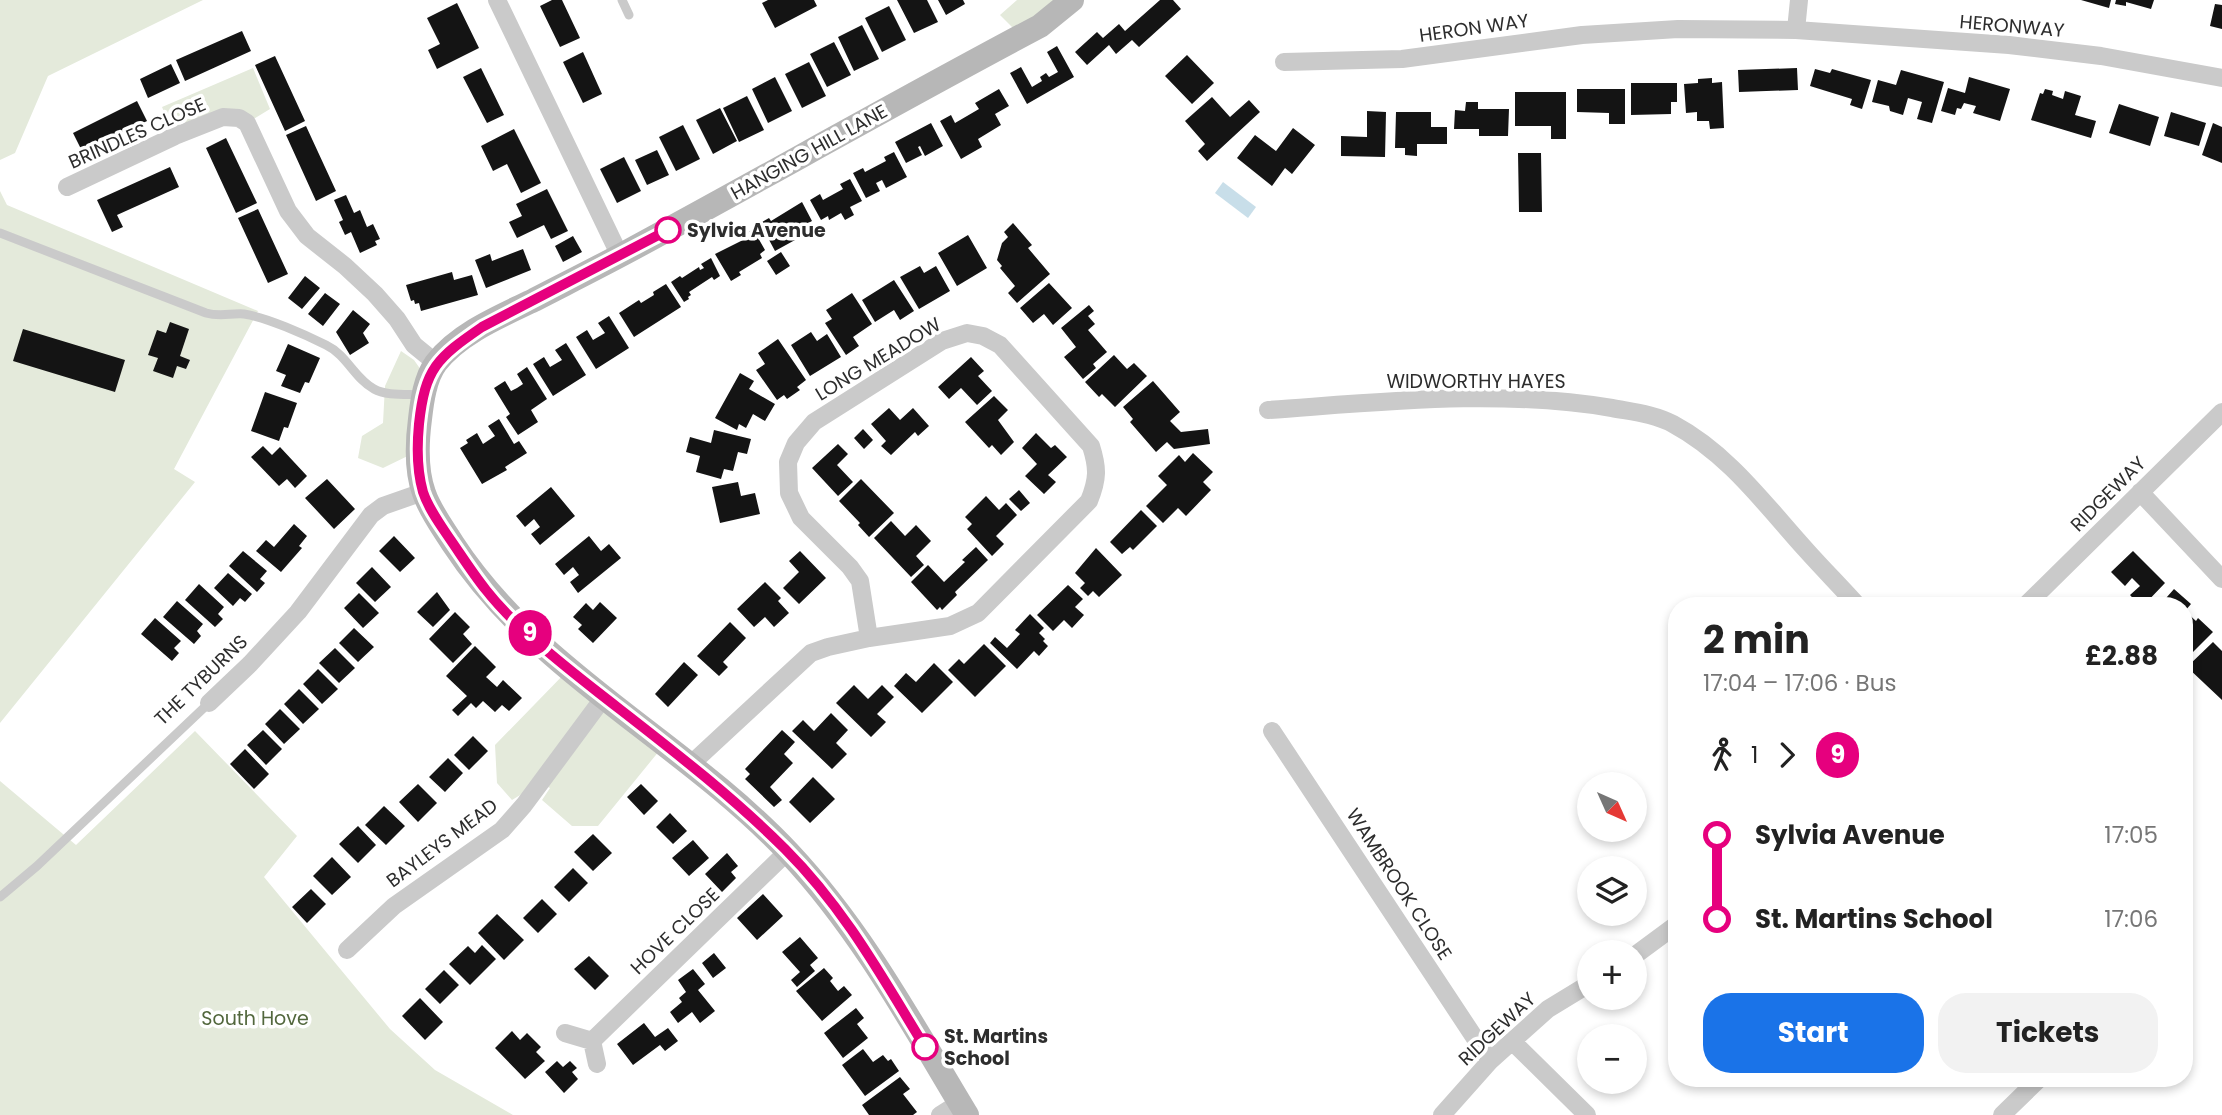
<!DOCTYPE html>
<meta charset="utf-8">
<style>
body{margin:0;font-family:Poppins,sans-serif;background:#f2f2f2;color:#222;height:100vh;display:flex;flex-direction:column;font-size:26px;white-space:nowrap}
*{box-sizing:border-box;margin:0}
p{font-size:23px;color:#767676}
.icon{flex:none;width:38px;height:38px;fill:none;stroke:currentColor;stroke-width:2;stroke-linecap:round;stroke-linejoin:round}
.map{position:relative;flex:1;overflow:hidden}
.details{position:absolute;left:1668px;top:597px;width:525px;height:490px;display:flex;flex-direction:column;background:#fff;border-radius:28px;box-shadow:0 4px 10px #0003}
.details>*{flex:none}
.badge{padding:0 14px;border-radius:23px;font-size:24px;line-height:46px}
.needle{width:46px;rotate:135deg}
.controls{position:absolute;left:1577px;top:772px;display:grid;gap:14px}
.controls a{display:grid;place-items:center;width:70px;height:70px;border-radius:50%;background:#fff;box-shadow:0 4px 10px #0003;font-size:35px}
.map>.badge{position:absolute;translate:-50% -50%;box-shadow:0 0 0 4px #fff}
.legs{display:flex;align-items:center;gap:10px;height:77px;padding:0 35px;font-size:23px}
.legs p{margin-inline-start:auto}
.overview{display:flex;align-items:center;justify-content:space-between;height:119px;padding:0 35px}
h1{font-size:38px;font-weight:700;line-height:52px}
.cta{display:flex;gap:14px;margin-top:auto;padding:14px 35px}
.cta a{flex:1;height:80px;border-radius:28px;background:#1a73e8;color:#fff;font-size:28px;font-weight:700;line-height:80px;text-align:center}
.cta a+a{background:#f2f2f2;color:#222}
ul{padding:0 35px;list-style:none}
li{display:flex;align-items:center;gap:24px;height:84px;font-size:26px}
li i{display:grid;place-items:center;width:10px;height:100%;margin:0 9px;background:currentColor}
li i::after{content:'';width:18px;height:18px;margin:-9px;border:5px solid;border-radius:50%;background:#fff}
li p{margin-inline-start:auto}
li:first-child i{background:linear-gradient(#0000 50%,currentColor 0)}
li:last-child i{background:linear-gradient(currentColor 50%,#0000 0)}
.map>svg:first-child{display:block}
</style>
<div class="map">
<svg width="2222" height="1115" viewBox="0 0 2222 1115">
<rect width="100%" height="100%" fill="#fff"/>
<path fill="#e4eadb" d="M0 0H203L48 76 15 153 0 160Z
M1017 0H1072L1021 36 1000 15Z
M253 68 270 109 247 123 239 118 175 136 162 107Z
M0 191 7 205 258 311 174 469 195 482 0 723Z
M401 351 414 360 428 380 418 451 383 468 358 458 362 436 383 423 385 386Z
M569 669 664 745 598 826H572L542 800 550 788 540 783 512 800 497 783 495 745Z
M195 731 297 836 264 877 390 1029 435 1070 513 1115H0V781L76 845Z"/>
<path fill="#c8dee9" d="M1223 182 1256 207 1248 218 1215 193Z"/>
<path fill="#141414" d="M552 0H562L580 38 560 47 540 6Z
M768 0H814L817 6 775 28 762 3Z
M897 0H927L938 22 914 33Z
M938 0H963L965 4 946 15Z
M1160 0H1173L1181 9 1139 47 1132 40 1116 54 1109 45 1087 65 1075 52 1097 32 1103 38 1119 24 1125 31Z
M2081 0H2111L2109 8Z
M2116 0H2154L2151 9 2126 2V6L2115 4Z
M457 3 479 48 437 69 428 50 440 44 427 18Z
M2215 4 2222 5V29L2210 26Z
M889 6 906 40 882 52 865 18Z
M862 25 879 59 854 71 838 37Z
M242 31 251 51 185 81 176 60Z
M834 42 851 75 827 87 810 54Z
M1057 46 1074 77 1027 104 1010 73 1021 67 1032 87 1042 81 1040 77 1046 73 1049 77 1058 72 1047 52Z
M583 52 602 94 583 103 563 62Z
M1187 55 1214 83 1192 104 1165 76Z
M275 56 305 121 285 131 255 65Z
M809 62 826 96 802 108 785 74Z
M171 64 180 83 148 98 140 79Z
M481 68 504 115 487 123 463 77Z
M1797 68 1798 90 1739 92 1738 70Z
M1815 69 1830 73 1832 69 1871 80 1862 109 1850 105 1852 99 1810 86Z
M1901 70 1944 82 1932 123 1917 119 1922 102 1908 98 1903 115 1890 111 1889 106 1872 102 1878 80 1896 85Z
M775 77 792 111 768 123 752 89Z
M1969 77 2010 89 2000 121 1973 113 1976 106 1964 103 1961 109 1957 108 1955 115 1941 111 1948 88 1965 93Z
M1712 78V83L1722 82 1724 128 1710 129 1709 121H1697V112L1686 113 1684 84 1698 83V79Z
M1631 83H1677V102H1671V114L1631 115Z
M999 89 1009 106 995 114 1001 125 978 139 982 147 961 159 940 121 951 115 955 123 979 109 975 103Z
M1577 89H1625V124H1609V113L1577 112Z
M2045 89 2053 91 2052 95 2063 99 2065 91 2081 96 2075 115 2096 121 2091 138 2031 120 2040 93 2043 94Z
M1515 92H1566V139H1551V126H1515Z
M747 96 764 130 739 142 723 108Z
M1212 97 1230 117 1249 100 1260 112 1207 161 1198 151 1205 144 1185 121Z
M137 101 147 121 83 153 73 133Z
M1466 102H1478V109H1509L1508 136H1479V129H1454L1455 110 1465 111Z
M2119 104 2159 117 2150 146 2109 133Z
M720 108 737 141 713 154 696 120Z
M1367 111 1386 112 1385 157 1341 156V136L1367 137Z
M1396 112H1431V127H1447V144H1417V156L1405 155V148H1395Z
M2171 112 2206 123 2199 146 2164 136Z
M931 123 943 146 925 156 920 146 918 147 922 155 906 163 895 142Z
M2213 123 2222 127V163L2202 155Z
M683 125 700 159 676 171 659 137Z
M306 126 336 191 316 201 286 135Z
M1293 128 1315 145 1292 174 1285 168 1272 186 1237 158 1255 135 1276 151Z
M514 129 541 183 521 193 507 164 493 171 481 146Z
M226 138 257 203 236 213 206 148Z
M657 150 669 175 647 185 635 160Z
M894 152 907 177 886 188 882 180 876 183 880 191 866 198 853 173 863 168 865 172 886 161 884 157Z
M1518 153H1541L1542 212H1519Z
M624 157 641 191 617 203 600 169Z
M170 167 179 187 117 215 123 227 112 232 97 200Z
M850 179 862 201 850 207 854 215 845 220 841 213 829 220 828 216 821 220 810 200 820 194 823 200 843 189 840 184Z
M547 189 568 231 551 239 544 225 517 238 509 222 522 216 516 204Z
M346 195 354 213 360 210 367 227 373 224 380 239 375 241 377 245 360 253 351 232 345 235 339 222 343 220 334 200Z
M802 202 812 221 803 226 805 228 792 235 795 240 775 251 760 223 769 218 771 221Z
M258 209 288 274 268 283 238 218Z
M1013 223 1032 245 1028 248 1050 274 1017 303 1008 293 1015 286 1000 268 1002 266 997 260 1002 243 1008 237 1004 232Z
M753 229 765 250 760 254 762 258 739 272 741 275 731 281 715 254 747 238 745 234Z
M968 235 987 268 957 286 938 253Z
M573 236 582 252 563 262 555 246Z
M523 249 531 270 486 288 475 260 490 254 492 261Z
M781 252 790 266 776 275 767 261Z
M711 258 720 276 714 280 712 277 689 292 691 295 688 297 689 299 684 302 671 282 680 276 682 278 699 267 700 270 704 268 701 264Z
M920 266 924 273 936 266 950 291 919 309 900 277Z
M452 272 454 280 472 275 478 295 421 311 419 303 415 304 414 300 411 301 406 285Z
M305 276 320 288 302 309 288 298Z
M894 280 914 311 900 320 894 310 875 322 862 300Z
M1049 283 1072 308 1053 325 1044 314 1033 323 1020 308Z
M666 284 681 307 634 337 619 313 639 300 641 303 654 295 653 292Z
M325 293 340 304 323 326 308 314Z
M852 293 872 324 853 337 859 346 846 355 825 323 832 319 826 310Z
M1089 305 1094 311 1088 316 1095 324 1088 330 1107 352 1093 364 1096 368 1083 379 1064 357 1076 347 1061 328Z
M353 310 370 324 363 333 369 343 350 355 336 332Z
M609 316 629 348 596 369 576 337 587 330 593 340 605 333 598 323Z
M170 322 189 329 180 356 190 360 186 369 177 366 173 378 153 371 158 358 148 355 157 330 166 333Z
M23 329 125 360 115 392 13 361Z
M811 332 817 341 827 334 841 357 810 376 791 345Z
M778 339 806 380 797 387 800 390 787 399 784 395 777 400 756 370 765 364 758 353Z
M566 343 586 375 553 396 533 364 544 357 550 367 562 360 555 350Z
M288 344 320 358 309 383 305 382 300 393 281 386 286 375 276 371Z
M1114 355 1127 369 1134 363 1147 376 1115 407 1102 394 1099 397 1085 382Z
M971 357 984 371 978 376 992 391 977 405 961 388 949 399 938 387Z
M527 367 547 399 531 410 538 422 518 435 506 417 510 414 494 388 505 381 511 391 517 388 523 384 517 374Z
M740 373 754 381 749 389 775 404 765 421 753 414 746 428 739 424 737 430 715 418Z
M1153 381 1180 412 1170 421 1181 432 1208 429 1210 444 1174 449 1167 442 1156 452 1130 422 1133 419 1123 407Z
M265 392 297 403 288 428 284 427 279 441 251 431Z
M994 396 1008 410 998 420 1014 442 1001 455 992 445 989 448 965 422Z
M889 408 900 420 913 408 929 426 918 436 915 432 891 455 881 446 886 441 871 424Z
M499 419 514 444 519 441 527 453 505 467 507 470 482 484 460 448 468 443 466 440 477 433 483 444 495 436 488 426Z
M863 429 873 440 864 449 854 438Z
M714 430 751 439 747 454 738 452 733 471 724 469 721 479 696 472 700 456 686 452 690 437 711 443Z
M1036 433 1051 448 1055 445 1067 457 1048 475 1056 482 1044 494 1025 476 1037 464 1022 448Z
M838 444 848 454 837 465 853 482 838 496 812 468Z
M263 446 272 455 280 447 307 476 295 488 287 479 279 486 251 457Z
M1193 453 1213 472 1203 482 1211 490 1186 516 1178 508 1163 523 1146 506 1167 485 1158 476 1179 455 1185 462Z
M327 479 355 509 334 529 305 498Z
M861 479 894 513 869 537 858 525 860 523 839 501Z
M738 482 741 496 755 493 760 514 720 523 712 487Z
M551 487 575 516 540 545 531 534 540 527 534 519 525 527 516 516Z
M1019 490 1030 503 1021 511 1009 499Z
M986 496 999 510 1006 503 1017 515 996 536 1004 544 992 556 967 529 972 524 965 517Z
M1141 510 1157 526 1133 550 1130 547 1122 554 1110 542Z
M891 521 905 536 916 525 931 541 916 556 924 565 911 577 874 538Z
M294 524 307 536 299 546 302 548 281 572 256 551 266 540 274 547Z
M394 536 415 558 400 572 379 551Z
M589 536 601 551 609 544 621 558 578 593 570 582 579 575 573 567 564 575 555 564Z
M976 547 988 560 955 592 957 595 942 610 940 607 937 610 911 582 928 565 944 582 965 562 962 560Z
M1096 548 1122 575 1099 597 1093 591 1088 596 1080 588 1085 583 1075 573Z
M243 551 267 571 260 579 265 583 257 592 229 566Z
M800 551 826 578 799 604 783 588 799 572 789 561Z
M2133 551 2165 583 2143 606H2140L2130 595 2140 586 2132 578 2125 586 2111 572Z
M372 567 391 587 375 602 356 583Z
M228 573 252 594 245 602 240 598 233 606 214 588Z
M765 582 781 598 778 601 789 613 774 627 765 617 754 627 737 609Z
M199 584 224 607 218 614 223 619 215 627 185 600Z
M1068 585 1083 599 1075 607 1084 615 1072 628 1064 620 1053 631 1037 615Z
M2174 589 2191 604 2185 611 2196 621 2198 618 2213 632 2184 661V606H2159Z
M437 592 450 610 433 627 417 612Z
M359 593 379 613 363 628 344 608Z
M177 601 203 624 197 631 201 636 194 644 163 617Z
M600 602 617 618 593 643 578 629 582 625 573 617 586 603 593 610Z
M455 612 470 627 463 634 472 644 453 663 429 639Z
M1030 614 1044 628 1039 633 1045 639 1043 641 1048 646 1039 656 1034 651 1017 669 990 643 995 637 1007 648 1020 634 1015 630Z
M155 618 181 641 174 648 179 653 172 661 141 634Z
M730 622 746 638 723 662 728 667 719 676 697 656Z
M354 628 374 647 358 662 339 643Z
M2213 642 2222 651V700L2187 667Z
M984 644 1006 666 975 697 948 670 959 659 964 664Z
M475 646 496 667 486 677 497 687 503 680 522 698 509 711 502 705 495 712 483 701 476 708 471 703 458 716 452 710 467 696 446 676Z
M335 648 355 668 339 683 319 663Z
M684 662 698 675 668 707 655 694Z
M934 663 953 682 922 713 894 686 906 673 916 682Z
M318 669 338 689 322 704 303 684Z
M854 685 868 699 882 685 894 697 877 714 886 722 871 737 836 703Z
M299 689 319 709 303 724 284 704Z
M280 709 300 729 284 744 265 724Z
M831 713 848 730 836 743 847 754 832 769 792 731 803 720 814 731Z
M263 730 282 749 266 765 247 745Z
M782 730 795 742 784 754 793 763 770 787 782 800 774 807 745 779 750 774 745 769Z
M473 736 488 751 469 770 454 755Z
M245 749 269 774 254 789 230 764Z
M448 758 463 773 445 792 429 777Z
M813 777 835 799 810 823 789 802Z
M418 784 437 803 418 822 399 802Z
M641 784 658 801 644 815 627 797Z
M384 806 405 826 386 845 365 825Z
M670 813 687 831 673 844 656 827Z
M358 826 376 845 358 863 339 844Z
M593 834 612 853 593 871 574 852Z
M693 840 709 858 689 876 672 858Z
M727 853 738 866 731 872 736 878 722 892 705 874Z
M332 857 351 877 332 895 313 876Z
M573 868 588 883 569 902 554 887Z
M311 889 326 904 307 923 292 907Z
M763 894 783 916 757 940 737 918Z
M542 899 557 914 538 933 523 918Z
M497 914 524 940 504 960 478 933Z
M800 937 818 958 810 965 815 971 797 987 791 980 800 972 782 952Z
M482 945 496 959 470 985 449 964 468 946 475 953Z
M714 953 726 968 713 978 702 963Z
M589 956 609 976 595 990 574 969Z
M824 968 833 978 830 981 838 991 844 986 852 995 822 1021 796 991Z
M693 969 705 984 698 990 715 1011 700 1023 692 1012 678 1023 670 1012 682 1002 679 998 686 992 678 980Z
M444 970 459 985 440 1004 425 989Z
M420 998 443 1022 425 1040 402 1016Z
M856 1008 864 1018 857 1024 868 1038 843 1058 824 1033Z
M644 1023 655 1037 668 1028 678 1041 665 1051 660 1045 633 1065 617 1044Z
M512 1031 520 1040 527 1033 541 1047 536 1052 545 1061 525 1079 495 1048Z
M863 1049 873 1062 883 1055 888 1061 891 1059 899 1071 865 1096 842 1065Z
M557 1061 563 1067 570 1061 577 1068 572 1072 578 1079 564 1093 545 1072Z
M900 1077 910 1089 903 1094 917 1112 913 1115H869L862 1105Z"/>
<g fill="none" stroke-linecap="round" stroke-linejoin="round">
<path stroke="#cacaca" stroke-width="9" d="M622 0 629 15
M0 233 206 313C220 317 231 313 244 314 266 317 306 335 326 345 347 355 354 378 374 389 386 396 408 394 422 395
M0 897 37 866 209 703"/>
<path stroke="#cacaca" stroke-width="18" d="M497 0 620 256
M1796 30 1799 0
M1284 62 1402 59 1582 35 1678 29 1796 30 2009 45 2101 56 2222 78
M67 187 175 136 223 117 239 118 247 123 288 211 307 236 345 266 375 294 397 319 414 345 436 363
M1268 410C1382 402 1499 389 1612 408 1633 412 1654 414 1673 424 1729 454 1766 506 1807 551 1824 570 1841 587 1858 606
M2140 492 2222 579
M2025 606 2222 412
M209 703 250 664 298 612 371 515 383 506 423 492
M1272 731 1490 1061
M690 765 811 653 828 647 869 638 950 626 978 613 1089 501C1098 479 1098 468 1091 446L1000 345 983 336 967 333 942 341 814 422 796 443 788 462 789 493 801 518 850 567 860 581 869 638
M347 950 394 906 502 830 524 805 604 697
M1634 956 1676 925
M565 1033 592 1041 788 851
M592 1041 597 1064
M1512 1041 1587 1115
M940 1115 959 1103
M1442 1115 1490 1061 1548 1009 1589 984
M2002 1115 2040 1078"/>
<path stroke="#b7b7b7" stroke-width="24" d="M967 1115C912 1024 862 931 789 853 685 742 538 674 453 544 443 528 430 511 424 493 416 471 417 442 420 419 422 401 425 378 436 363 459 333 501 316 534 300 563 285 593 270 623 254 762 179 900 100 1040 26L1072 0"/>
</g>
<g fill="none" stroke-linecap="round" stroke-linejoin="round">
<defs>
<path id="line-1" d="M668 230 482 327C437 358 425 368 419 424 417 445 417 471 423 492 429 510 442 527 452 542 463 558 474 575 486 590 515 627 562 664 599 693 663 743 728 792 785 849 845 909 882 977 925 1047"/>
</defs>
<use href="#line-1" stroke="#fff" stroke-width="16"/>
<use href="#line-1" stroke="#e6007e" stroke-width="10"/>
</g>
<g fill="#fff" stroke="#e6007e" stroke-width="3.5">
<circle cx="668" cy="230" r="12"/>
<circle cx="925" cy="1047" r="12"/>
</g>
<g text-anchor="middle" dominant-baseline="central" stroke-width="7" stroke-linejoin="round" paint-order="stroke">
<g font-size="19" fill="#2d2d2d" stroke="#fff">
<text transform="translate(2012 26) rotate(5)">HERONWAY</text>
<text transform="translate(1474 28) rotate(-8)">HERON WAY</text>
<text transform="translate(137 133) rotate(-24)">BRINDLES CLOSE</text>
<text transform="translate(809 152) rotate(-29)">HANGING HILL LANE</text>
<text transform="translate(878 359) rotate(-31)">LONG MEADOW</text>
<text x="1476" y="381">WIDWORTHY HAYES</text>
<text transform="translate(2108 494) rotate(-45)">RIDGEWAY</text>
<text transform="translate(201 680) rotate(-44)">THE TYBURNS</text>
<text transform="translate(442 843) rotate(-37)">BAYLEYS MEAD</text>
<text transform="translate(1399 884) rotate(57)">WAMBROOK CLOSE</text>
<text transform="translate(675 931) rotate(-44)">HOVE CLOSE</text>
<text transform="translate(1497 1029) rotate(-43)">RIDGEWAY</text>
</g>
<g font-size="19" font-weight="bold" fill="#2d2d2d" stroke="#fff" text-anchor="start">
<text x="687" y="230">Sylvia Avenue</text>
<text x="944" y="1036">St. Martins<tspan x="944" dy="22">School</tspan></text>
</g>
<g font-size="19" fill="#52673d" stroke="#fff">
<text x="255" y="1018">South Hove</text>
</g>
</g>
</svg>
<div class="controls">
<a><svg class="needle" viewBox="-14 -14 28 28"><path d="M0-13l5 13h-10z" fill="#e53935"/><path d="M0 13l5-13h-10z" fill="#767676"/></svg></a>
<a><svg class="icon" aria-label="layers" viewBox="0 0 24 24"><path d="M12 4l9 5-9 5-9-5zM3 14l9 5 9-5"/></svg></a>
<a>+</a>
<a>−</a>
</div>
<b class="badge" style="left:530px;top:633px;background:#e6007e;color:#fff">9</b>
<section class="details">
<div class="overview"><div><h1>2 min</h1><p>17:04 – 17:06 · Bus</p></div><b>£2.88</b></div>
<div class="legs"><svg class="icon" aria-label="walk" viewBox="0 0 24 24"><circle cx="13" cy="4" r="2"/><path d="M13 8l-2 6 4 7M11 14l-3 7M7 12l3-4h3l4 4"/></svg>1<svg class="icon" aria-label="forward" viewBox="0 0 24 24"><path d="M9 5l7 7-7 7"/></svg><b class="badge" style="background:#e6007e;color:#fff">9</b></div>
<ul>
<li><i style="color:#e6007e"></i><b>Sylvia Avenue</b><p>17:05</p></li>
<li><i style="color:#e6007e"></i><b>St. Martins School</b><p>17:06</p></li>
</ul>
<div class="cta"><a>Start</a><a>Tickets</a></div>
</section>
</div>
